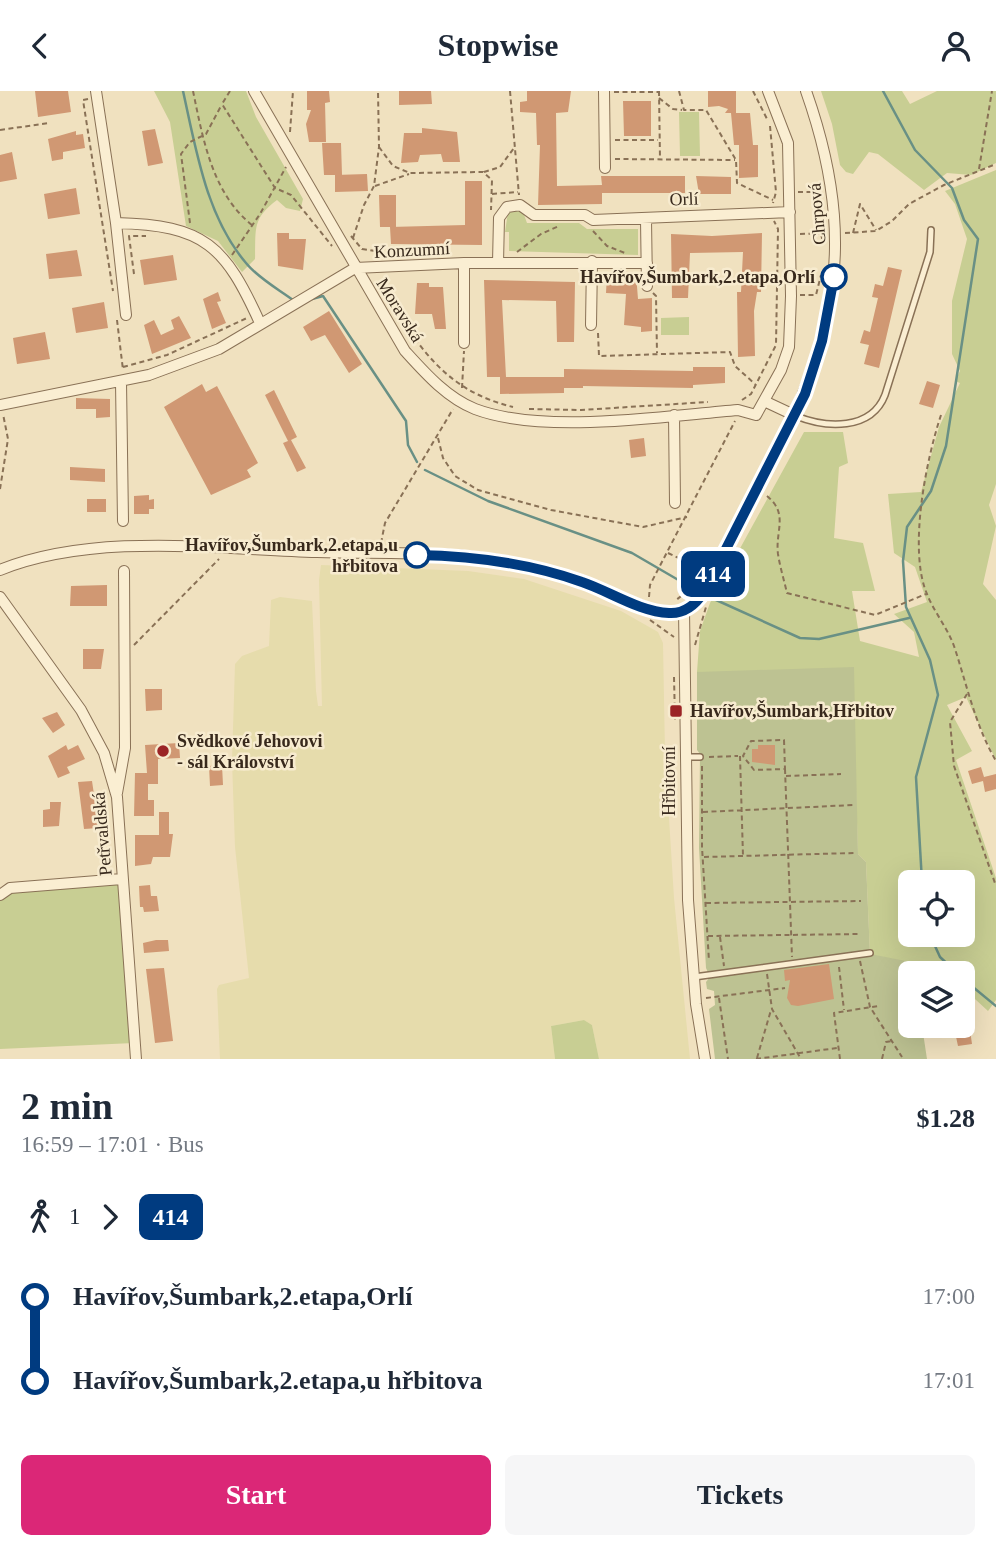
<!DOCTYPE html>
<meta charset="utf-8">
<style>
body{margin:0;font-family:"Times New Roman",serif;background:#f6f6f7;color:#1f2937;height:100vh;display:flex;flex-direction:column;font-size:26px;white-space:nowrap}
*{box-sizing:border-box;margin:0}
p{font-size:23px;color:#747a83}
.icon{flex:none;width:38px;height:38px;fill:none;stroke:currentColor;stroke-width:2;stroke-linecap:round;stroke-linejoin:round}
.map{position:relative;height:968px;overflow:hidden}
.side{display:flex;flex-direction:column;background:#fff;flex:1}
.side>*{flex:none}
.badge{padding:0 14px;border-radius:10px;font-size:24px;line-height:46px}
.tools{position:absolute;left:898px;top:779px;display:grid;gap:14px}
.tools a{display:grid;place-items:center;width:77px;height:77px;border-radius:10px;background:#fff;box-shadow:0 7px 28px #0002;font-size:35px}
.map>.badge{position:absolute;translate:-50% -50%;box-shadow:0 0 0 4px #fff}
.legs{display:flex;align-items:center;gap:10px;height:77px;padding:0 21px;font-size:23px}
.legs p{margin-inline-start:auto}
.summary{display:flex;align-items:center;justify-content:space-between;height:119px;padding:0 21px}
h1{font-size:38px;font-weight:800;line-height:52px}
.action{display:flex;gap:14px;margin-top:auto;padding:14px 21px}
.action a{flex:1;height:80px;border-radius:10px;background:#db2777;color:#fff;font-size:28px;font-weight:800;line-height:80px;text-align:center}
.action a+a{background:#f6f6f7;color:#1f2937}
ul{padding:0 21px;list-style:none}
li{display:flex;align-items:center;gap:24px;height:84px;font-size:26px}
li i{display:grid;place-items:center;width:10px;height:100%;margin:0 9px;background:currentColor}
li i::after{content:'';width:18px;height:18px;margin:-9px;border:5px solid;border-radius:50%;background:#fff}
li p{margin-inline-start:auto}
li:first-child i{background:linear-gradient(#0000 50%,currentColor 0)}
li:last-child i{background:linear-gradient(currentColor 50%,#0000 0)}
header{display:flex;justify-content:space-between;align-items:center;height:91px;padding:0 21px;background:#fff;font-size:32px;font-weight:800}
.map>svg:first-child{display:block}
</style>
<header><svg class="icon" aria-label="back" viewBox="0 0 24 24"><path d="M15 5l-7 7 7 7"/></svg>Stopwise<svg class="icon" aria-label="person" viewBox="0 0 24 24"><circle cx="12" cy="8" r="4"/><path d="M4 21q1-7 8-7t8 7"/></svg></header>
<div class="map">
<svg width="996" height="968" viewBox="0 0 996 968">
<rect width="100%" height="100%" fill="#f0e1bf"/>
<path fill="#e6dcac" d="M321 474 468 480 524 488 621 520 658 541 663 552 665 663 674 807 690 968H599L592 934 584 929 551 935 555 968H220L217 898 219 894 249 887 235 756 232 670 235 573 242 565 269 555 271 509 280 506 312 510 316 600 318 615H322L319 489Z"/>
<path fill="#c8ce93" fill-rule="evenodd" d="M154 0H246L256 26 303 108 300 120 286 117 277 109C252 128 256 137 255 168L242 181 218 150 186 135 170 31Z
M821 0H902L910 13 937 0H996V72L971 84 947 82 924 99 878 63 869 61 853 83 846 81 840 74 832 33Z
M699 21 700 65H680L679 21Z
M996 79V393L989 414 996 435 983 493 996 509V669L966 606 947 614 972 660 956 669 996 787V909L988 920 963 897 962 882H949L939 870 917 876 918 882H914L913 877 870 864 866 771 858 763 856 698 697 581 700 540 710 512 804 341H843L848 372 839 376 834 447 863 452 875 500H852L860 550 919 566 914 541 894 523 927 511 915 476 894 462 888 403 921 401 939 336 960 292 955 290 960 280 952 263V210L967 148 955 113 945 100ZM910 791H962V844H910Z
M516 119 523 121 527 132H579L587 138H638V164L509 160V141H505L508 121Z
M689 226V244H661V227Z
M122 788 134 952 0 958V804L10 797Z
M584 929 592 934 599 968H555L551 935Z"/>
<path fill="#bdc292" d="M854 576 858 763 866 771 870 863 906 870 913 877 914 882H910V934L922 935 927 968H715L709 918 715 914 714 900 707 898 706 891 710 886 706 877 699 757 700 663 697 659V581Z"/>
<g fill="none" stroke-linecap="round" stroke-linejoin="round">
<path stroke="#699085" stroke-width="2.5" d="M183 0C196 58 206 125 246 172 258 187 278 198 293 209
M883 0 915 59 952 97 964 129 978 148 946 355 931 400 907 436 903 470 906 516 930 569 938 604 916 686 922 791
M312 208 323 205 406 330 408 354 417 371
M425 379 488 410 632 462 699 501
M705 504 800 547 819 548 909 527
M930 844 940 866 957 882
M962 887 996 915"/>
</g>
<path fill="#d09873" d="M35 0H68L71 21 38 26Z
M307 0H329L330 11 325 12 326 51H309L306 33 311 19H307Z
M399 0H431L432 13 399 14Z
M527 0H571L568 21 556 22 557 95 602 94 601 85H685V102H602V113L538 114 540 54H537L536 22 520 21V11L527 10Z
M708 0H736V22H725L728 18 719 15 708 16Z
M623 10H651V45H624Z
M731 22H750L753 54H758V86L739 87V54H734Z
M422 37 457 41 460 71H443L441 63 420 64 418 71 401 72 404 42H422Z
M155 38 163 72 148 75 142 40Z
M76 40V44L83 43 85 57 63 61V68L52 70 48 48Z
M322 52H341L342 84H324Z
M12 61 17 88 0 91V64Z
M367 83 368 100 335 101V84Z
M696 85 731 86V103H699Z
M465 90H482V154L391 153 390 136 465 134Z
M76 97 80 123 48 128 44 103Z
M379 104H396V136H380Z
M277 142H289V148H306L303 179 278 175Z
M762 142 761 201H757L754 220 755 265 738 266 737 201H741L743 161 690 162 688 207H672L671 143 712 145Z
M77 159 82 185 49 188 46 163Z
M173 164 177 189 144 194 140 169Z
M888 176 902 179 879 277 864 273 869 254 860 252 864 239 870 241 878 207 872 206 875 193 883 195Z
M636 183 638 208 652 207V240L641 241V236L624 234 626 203 606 202 607 184Z
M484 189 575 191 574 251H557L556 210 502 209 506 286H487Z
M417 192H429V196H443L446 238H435L432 223H415Z
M218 201 221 210 217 211 226 232 212 238 203 208Z
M104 211 108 237 76 242 72 217Z
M329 220 362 273 349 282 325 244 311 250 303 236Z
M179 225 191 247 152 263 144 234 154 229 161 244 174 238 171 229Z
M45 241 50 268 17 273 13 247Z
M693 276H725V292L693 294V297L583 295V297H564V302L500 303V286H564V278L693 280Z
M927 290 940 294 933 317 919 313Z
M202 293 206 301 217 295 258 372 247 379 251 386 211 404 164 316Z
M274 299 297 346 291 349 306 377 297 381 283 352 288 350 265 304Z
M76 307 110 308V326L96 327V318H76Z
M644 347 646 365 631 367 629 349Z
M70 376 105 378V391L70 389Z
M149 404V409L154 408V418H149V423H134V405Z
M87 408H106V421H87Z
M107 494V515H70L71 495Z
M83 558H104L101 578H83Z
M145 598H162V619L146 620Z
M57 621 65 634 53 642 42 627Z
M179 652 180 667 158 668V693H148V709H154V725H134L135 682H147L145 654Z
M66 654 68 659 78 654 85 668 67 676 70 682 58 687 48 665Z
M758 654H775V674L752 671V658H758Z
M222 674 223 694 210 695 209 675Z
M981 676 984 686 996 683V698L985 701 983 690 972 693 968 680Z
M92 690 99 737 84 738 78 691Z
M50 711H61L59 735 43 736V719L50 718Z
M159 721H169V743H173L170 766H153L151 773 135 775V744H159Z
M150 794 151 805H157L159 820 144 821 143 816H140L139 795Z
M156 849H168L169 860 144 862 143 852Z
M829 873 834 908 798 915 791 914 787 907 790 889 785 890 784 879Z
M164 877 173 950 155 952 146 878Z
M973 916 974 924 968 925 972 953 958 955 955 941 962 940V918Z"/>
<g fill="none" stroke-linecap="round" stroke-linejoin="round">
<defs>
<path id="lane" d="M796 325C826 337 871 340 885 304L930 161 931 139
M685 666H700
M694 886 870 862"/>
<path id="street" d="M96 0 116 132 126 224
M254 0 405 260C425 282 447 307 475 318 544 344 664 325 738 319L756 324 781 279 789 256 791 205 788 52 768 0
M604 0 605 77
M646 129 647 195
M116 132C205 134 225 155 260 232
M464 172V252
M498 172 499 127 507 116 520 114 534 124H585L593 129 790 121
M591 234 592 170
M121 291 123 430
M764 310 796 325
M0 314 149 284 219 258 355 177 464 172H647
M674 324 675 412
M0 479C95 441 216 458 317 461 383 463 453 459 518 473 568 483 612 505 659 521 679 523 694 518 704 501 795 317 882 215 806 0
M0 506 81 619 104 662 117 706 136 968
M684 519 688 809 696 913 705 968
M117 702 125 657 124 480
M0 804 10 797 122 788"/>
</defs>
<use href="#lane" stroke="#897156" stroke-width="8"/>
<use href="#street" stroke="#897156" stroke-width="12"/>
<path stroke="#897156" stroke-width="2" stroke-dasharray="5 3.5" stroke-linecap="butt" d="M193 0C203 48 212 102 252 134
M230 0 222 13 275 97 291 104 332 155
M510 0 519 104
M659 0 660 68
M679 0 684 19H706L736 69 737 92 773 109
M753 0 768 30
M614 1H658
M659 7 673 18 682 19
M88 8 83 9 113 200
M770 35 776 101 773 112
M0 39 49 32
M290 41 293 0
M615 49H658
M379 56 393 75 410 82 483 81 492 89 491 119
M615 68 735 69
M979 78 992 0
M484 81 500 76 514 57
M375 95 409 83
M798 101H815L823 154
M492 103 518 101
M190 132 181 63 190 51 206 43 221 15
M593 140 607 155 625 162
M845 142 876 140 892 130 909 113 944 94 996 73
M853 142 860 113 876 139
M800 143 823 142
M351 145 362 158 381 161V165
M353 147 364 114 374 95 379 56 378 0
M517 161 541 143 559 135
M232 164 260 123 286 76
M134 183 129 145H146
M382 198C419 255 443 299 513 316
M653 202 656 205 657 262
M800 204H816L821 184
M117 229 123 279
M598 242 599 265 730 261 735 275 755 293
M123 276 167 264 247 227
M462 297 464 260
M742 309 751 303 776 254 778 138 774 130
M529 318 581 319 708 311
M941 324C926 369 908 459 927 503 934 521 947 536 954 555 967 594 975 634 996 670
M438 347 443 367 455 385 478 399 551 419 643 436 687 426
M0 398 8 348 3 323
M767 405C789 423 775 440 778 463 780 476 784 489 787 502L875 524 926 503
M381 452 385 432 453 318
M668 462 699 477 686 501 675 510
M649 506 650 494 735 330
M650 529 674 546
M134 554 219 468
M695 554 706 516
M674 586 675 629
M967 603 950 631 954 675 996 795
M784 649 785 678 754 679 743 665 751 650Z
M740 665 743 765
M709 666 738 665
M702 675V756L709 870
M785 678 792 866
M786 685 841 683
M703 721 854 714
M704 766 854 762
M706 812 861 810
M708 845 861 843
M720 846 724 875
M860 870 870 916 902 966
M839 876 844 919
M767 883 772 918 801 968
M706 907 785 897
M719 907 728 968
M757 967 771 919
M756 968 837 957
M840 968 834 922 878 915
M882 968 886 951 892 950"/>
<use href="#lane" stroke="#faeed2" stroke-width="5"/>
<use href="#street" stroke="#faeed2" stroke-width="10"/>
</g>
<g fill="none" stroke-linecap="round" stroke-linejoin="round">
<defs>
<path id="line-1" d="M417 464C474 465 529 472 582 491 609 500 640 521 669 522 684 523 696 513 704 501L805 303 822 250 834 186"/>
</defs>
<use href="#line-1" stroke="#fff" stroke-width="16"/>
<use href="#line-1" stroke="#003b80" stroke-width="10"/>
</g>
<g fill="#fff" stroke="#003b80" stroke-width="3.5">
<circle cx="834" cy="186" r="12"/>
<circle cx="417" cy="464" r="12"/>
</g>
<g fill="#9b2426" stroke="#f7ebcf" stroke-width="2.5">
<rect x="669" y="613" width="14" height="14" rx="3.5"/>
<circle cx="163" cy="660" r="7"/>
</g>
<g text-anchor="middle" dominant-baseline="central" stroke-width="5" stroke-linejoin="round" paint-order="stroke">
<g font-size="18" fill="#38291c" stroke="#f7ebcf">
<text transform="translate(684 108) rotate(-2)">Orlí</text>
<text transform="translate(817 123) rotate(-95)">Chrpová</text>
<text transform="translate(412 159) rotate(-3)">Konzumní</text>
<text transform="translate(400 219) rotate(58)">Moravská</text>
<text transform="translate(669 690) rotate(-90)">Hřbitovní</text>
<text transform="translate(102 743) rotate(-95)">Petřvaldská</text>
</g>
<g font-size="18" font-weight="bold" fill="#38291c" stroke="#f7ebcf" text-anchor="end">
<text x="815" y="186">Havířov,Šumbark,2.etapa,Orlí</text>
<text x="398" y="454">Havířov,Šumbark,2.etapa,u<tspan x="398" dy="21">hřbitova</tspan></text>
</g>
<g font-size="18" font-weight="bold" fill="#38291c" stroke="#f7ebcf" text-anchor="start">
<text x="690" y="620">Havířov,Šumbark,Hřbitov</text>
<text x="177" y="650">Svědkové Jehovovi<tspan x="177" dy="21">- sál Království</tspan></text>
</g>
</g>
</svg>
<div class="tools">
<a><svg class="icon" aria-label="locate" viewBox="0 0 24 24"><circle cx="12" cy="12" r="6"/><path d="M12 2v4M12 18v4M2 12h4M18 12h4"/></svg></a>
<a><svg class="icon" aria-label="layers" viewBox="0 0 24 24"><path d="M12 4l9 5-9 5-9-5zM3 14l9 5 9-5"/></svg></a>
</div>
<b class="badge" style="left:713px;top:483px;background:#003b80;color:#fff">414</b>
</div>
<section class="side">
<div class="summary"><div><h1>2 min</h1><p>16:59 – 17:01 · Bus</p></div><b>$1.28</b></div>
<div class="legs"><svg class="icon" aria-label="walk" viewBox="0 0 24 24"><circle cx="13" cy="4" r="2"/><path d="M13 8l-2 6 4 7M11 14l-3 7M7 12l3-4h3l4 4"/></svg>1<svg class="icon" aria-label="forward" viewBox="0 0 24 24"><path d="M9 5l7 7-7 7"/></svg><b class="badge" style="background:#003b80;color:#fff">414</b></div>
<ul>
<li><i style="color:#003b80"></i><b>Havířov,Šumbark,2.etapa,Orlí</b><p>17:00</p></li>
<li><i style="color:#003b80"></i><b>Havířov,Šumbark,2.etapa,u hřbitova</b><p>17:01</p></li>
</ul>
<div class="action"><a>Start</a><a>Tickets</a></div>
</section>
